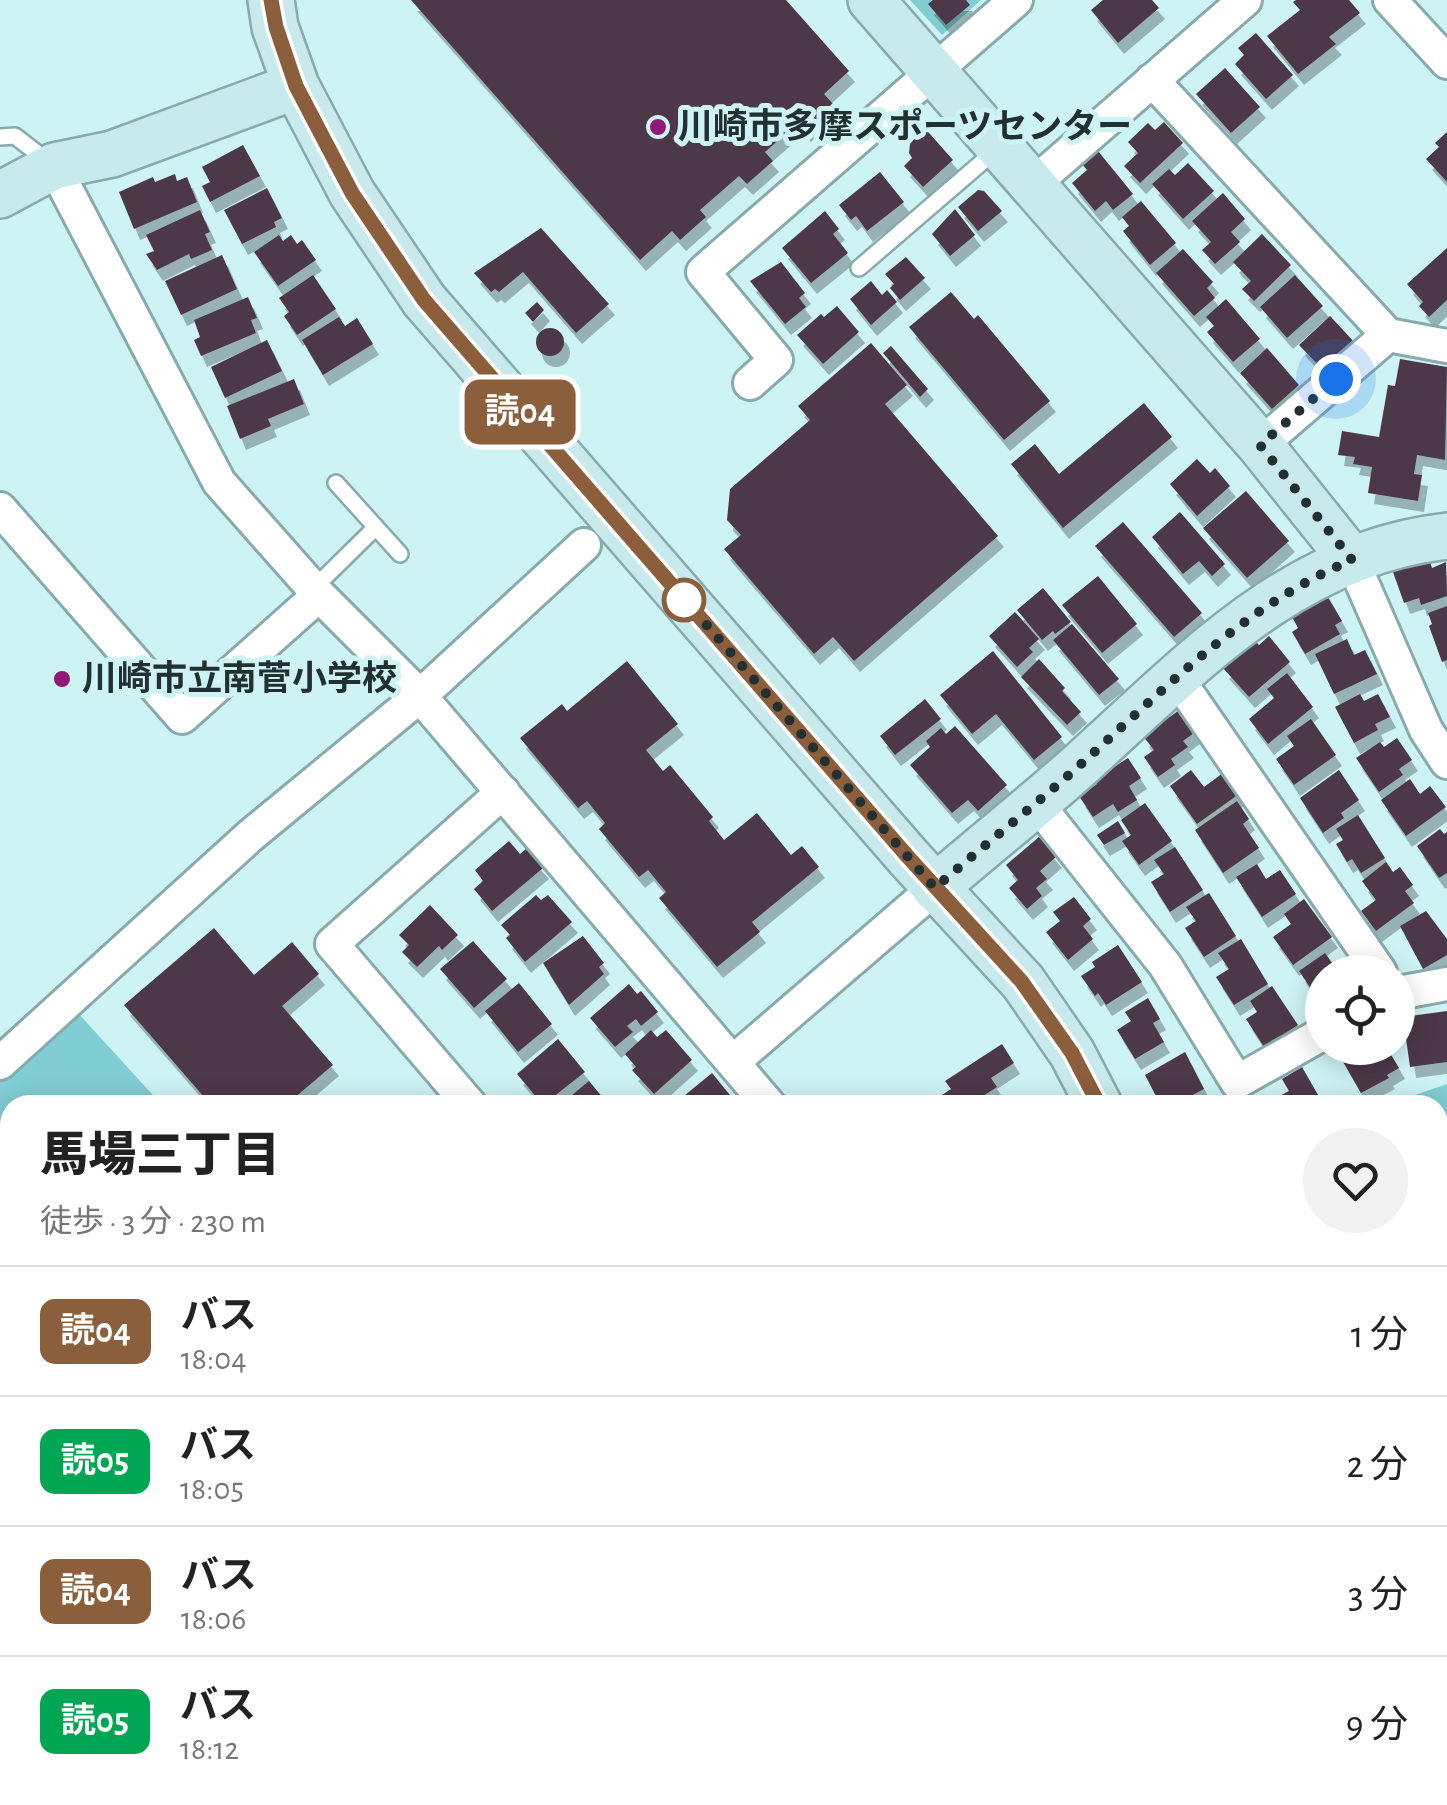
<!DOCTYPE html>
<html lang="ja">
<meta charset="utf-8">
<style>
body{margin:0;font-family:"Alegreya Sans","Noto Sans JP",sans-serif;background:#f2f2f2;color:#222;height:100vh;display:flex;flex-direction:column;font-size:38px;white-space:nowrap}
*{box-sizing:border-box;margin:0}
p{font-size:32px;color:#767676}
.icon{flex:none;width:55px;height:55px;fill:none;stroke:currentColor;stroke-width:2;stroke-linecap:round;stroke-linejoin:round}
.map{position:relative;flex:1;overflow:hidden}
.sheet{position:absolute;left:0px;top:1095px;width:1448px;height:710px;display:flex;flex-direction:column;background:#fff;border-radius:30px 30px 0 0;box-shadow:0 5px 25px #0003}
.sheet>*{flex:none}
.badge{padding:0 20px;border-radius:15px;font-size:35px;line-height:65px}
.buttons{position:absolute;left:1305px;top:955px;display:grid;gap:20px}
.buttons a{display:grid;place-items:center;width:110px;height:110px;border-radius:50%;background:#fff;box-shadow:0 5px 25px #0003;font-size:50px}
.you{position:absolute;width:50px;height:50px;margin:-25px;border:8px solid #fff;border-radius:50%;background:#1a73e8;box-shadow:0 0 0 15px #1a73e833}
.map>.badge{position:absolute;translate:-50% -50%;box-shadow:0 0 0 5px #fff}
.round{display:grid;place-items:center;flex:none;width:105px;height:105px;border-radius:52px;background:#f2f2f2}
.overview{display:flex;align-items:center;justify-content:space-between;height:170px;padding:0 40px}
h1{font-size:48px;font-weight:800;line-height:75px}
ul{padding:0;list-style:none}
li{display:flex;align-items:center;gap:30px;height:130px;padding:0 40px;border-top:2px solid #e0e0e0}
li div{flex:1}
li b{display:block;font-size:38px}
li em{font-style:normal}
li .badge{min-width:110px;font-weight:700;text-align:center}
.map>svg:first-child{display:block}
</style>
<div class="map">
<svg width="1447" height="1805" viewBox="0 0 1447 1805">
<defs>
<filter id="shadow"><feDropShadow dx="6" dy="11" stdDeviation="0" flood-color="#0004"/></filter>
</defs>
<rect width="100%" height="100%" fill="#cef3f5"/>
<path fill="#80cdd4" d="M910 0H981L942 35Z
M78 1013 162 1105H10V1488L0 1497V1082Z
M1447 1084V1139L1438 1141V1105H1386Z
M1447 1529V1705L1438 1703V1535Z"/>
<path fill="#52a6ac" stroke="#448387" stroke-width="2.5" d="M1438 1720 1447 1722V1805H1333L1339 1795H1438Z"/>
<path fill="#4d3846" filter="url(#shadow)" d="M411 0H786L849 71 824 94 834 105 805 131 798 123 765 152 773 161 747 184 739 176 700 210 706 217 680 240 672 231 640 260Z
M933 0H966L970 5 946 25 928 4Z
M1103 0H1152L1159 8 1118 43 1091 10Z
M1296 0H1349L1360 13 1329 37 1336 44 1298 74 1267 36 1300 10 1293 2Z
M1256 33 1293 75 1266 99 1235 64 1244 55 1238 48Z
M1225 68 1260 107 1231 133 1196 94Z
M1164 122 1183 143 1140 183 1124 166 1138 153 1128 142 1148 123 1155 130Z
M922 125 953 160 923 187 904 166 912 158 909 153 910 144 916 137 913 133Z
M1447 132V182L1426 159 1439 147 1435 143Z
M243 145 260 176 210 202 202 186 210 182 202 167Z
M1098 151 1133 194 1113 210 1106 201 1095 211 1072 183 1087 170 1082 164Z
M1188 163 1214 191 1183 219 1152 184 1169 169 1175 175Z
M880 172 904 202 867 231 856 216 851 220 839 205Z
M175 174 177 181 187 177 197 202 134 229 119 192 153 177 155 182Z
M267 188 282 218 274 222 276 227 242 244 224 210Z
M978 190 984 191 1002 211 978 231 958 207Z
M1223 193 1245 219 1231 232 1240 242 1215 264 1202 250 1211 242 1192 221Z
M1141 201 1176 243 1150 265 1123 231 1129 226 1122 217Z
M955 209 975 235 950 256 932 234Z
M200 210 210 232 205 234 212 250 191 259 189 254 157 270 146 254 154 251 146 235Z
M825 211 839 229 833 234 848 253 811 283 782 248Z
M541 228 609 304 576 333 523 272 499 292 495 289 491 292 474 273Z
M1262 234 1291 265 1254 301 1242 289 1251 281 1233 262Z
M279 235 283 241 291 235 297 244 302 240 316 260 278 286 254 252Z
M1447 248V300L1429 317 1419 306 1423 302 1407 284Z
M1183 249 1213 282 1207 288 1215 298 1194 316 1156 273Z
M222 255 237 289 181 315 165 281Z
M906 257 925 278 900 300 890 288 894 284 885 274Z
M781 262 805 293 799 298 806 307 785 324 750 281Z
M313 275 336 309 297 335 284 316 289 312 279 298Z
M1295 275 1323 306 1287 338 1260 307Z
M871 281 882 295 887 290 897 302 871 325 850 299Z
M951 292 974 319 978 315 1050 401 1004 440 909 327Z
M248 297 257 318 251 320 256 333 201 356 194 340 200 337 194 320Z
M1226 299 1260 339 1233 362 1207 332 1214 326 1206 317Z
M537 302 544 310 533 322 525 313Z
M837 306 859 332 823 364 797 335 821 314 824 317Z
M1330 316 1356 344 1326 373 1299 345Z
M339 317 345 326 357 318 373 344 323 375 302 340Z
M536 342a14 14 0 1 1 28 0a14 14 0 1 1-28 0Z
M267 340 282 371 225 398 211 367Z
M871 343 907 385 885 404 998 536 854 661 833 637 814 654 724 549 741 535 727 520 730 489 810 420 798 406Z
M891 346 928 389 920 397 883 353Z
M1267 348 1299 385 1272 409 1240 373Z
M1400 359 1447 367 1445 460 1417 455 1414 474 1422 475 1418 501 1368 493 1372 467 1353 464 1355 457 1338 455 1342 431 1379 437 1388 385 1395 386Z
M294 379 304 404 268 419 271 426 240 439 227 406Z
M1144 403 1172 437 1063 528 1011 464 1035 444 1059 474Z
M1197 459 1210 473 1215 468 1230 486 1197 516 1170 484Z
M1246 491 1289 541 1247 578 1203 528Z
M1180 512 1225 564 1212 576 1199 561 1183 574 1152 537Z
M1123 522 1202 613 1174 637 1095 546Z
M1429 559 1432 568 1446 562 1447 596 1421 605 1419 598 1404 603 1393 572Z
M1098 576 1137 624 1102 653 1062 605Z
M1043 588 1071 622 1055 634 1053 631 1042 640 1017 610Z
M1325 592 1342 621 1335 625 1340 634 1305 654 1292 632 1298 628 1290 613Z
M1447 606V660L1442 662 1429 626 1432 624 1428 613Z
M1015 612 1039 639 1029 648 1033 652 1017 667 989 636Z
M1072 624 1119 679 1099 695 1053 640Z
M1269 636 1290 662 1249 697 1223 668 1255 641 1259 645Z
M1347 639 1354 655 1365 650 1377 674 1334 694 1315 654Z
M993 651 1062 737 1034 760 996 714 972 734 940 695Z
M1039 659 1065 688 1062 691 1081 712 1067 725 1021 677Z
M627 661 678 724 646 750 663 771 670 765 713 817 709 821 724 840 757 813 791 855 802 846 819 867 752 922 760 932 717 967 659 898 666 892 648 870 639 877 599 829 605 823 587 801 578 808 520 738 562 704 567 711Z
M1287 673 1313 707 1268 744 1249 719 1274 698 1267 689Z
M1360 694 1364 701 1378 694 1390 717 1375 724 1378 730 1354 743 1335 707Z
M925 699 941 719 895 755 880 736Z
M1178 711 1194 733 1183 741 1188 747 1171 759 1175 765 1158 777 1144 757 1154 750 1143 736Z
M1311 719 1336 755 1294 785 1276 759 1294 746 1287 736Z
M955 726 1007 785 978 811 968 800 952 813 910 765 930 747 926 741 941 728 946 734Z
M1397 738 1412 760 1399 769 1403 775 1379 792 1356 758 1380 742 1384 747Z
M1128 758 1141 778 1129 786 1137 800 1118 812 1113 804 1093 817 1079 796 1097 784 1094 780Z
M1191 770 1204 787 1223 773 1239 794 1197 824 1170 786Z
M1339 770 1359 800 1341 813 1344 818 1323 833 1300 798Z
M1410 779 1420 794 1430 786 1446 807 1406 836 1381 800Z
M1237 801 1249 819 1243 824 1259 848 1223 873 1195 830Z
M1145 803 1172 841 1139 865 1122 841 1131 835 1121 820Z
M1358 815 1385 858 1361 873 1352 859 1347 862 1336 844 1343 840 1336 829Z
M1118 821 1125 833 1104 845 1097 835Z
M1440 829 1444 834 1447 832V873L1439 878 1417 846Z
M1039 837 1056 857 1040 871 1047 879 1036 888 1042 896 1027 909 1009 888 1018 880 1006 865Z
M509 841 520 854 526 849 543 868 492 911 474 889 483 881 475 870Z
M1175 847 1203 890 1170 912 1151 882 1164 874 1154 860Z
M1386 862 1393 872 1400 867 1413 885 1405 891 1414 903 1376 931 1361 911 1376 900 1362 881Z
M1257 864 1266 879 1280 870 1296 894 1262 917 1236 877Z
M1209 893 1236 936 1204 957 1185 928 1196 921 1186 907Z
M536 895 541 900 548 895 572 922 525 962 506 938 510 935 501 925Z
M1074 897 1091 919 1083 926 1093 939 1068 960 1046 932 1060 921 1053 912Z
M1304 899 1332 937 1293 965 1273 937 1291 924 1284 914Z
M430 905 458 935 442 950 439 946 417 967 402 952 409 945 399 935Z
M1426 911 1447 939V955L1423 969 1400 926Z
M214 928 254 975 292 942 319 974 282 1006 333 1065 286 1105H211L124 1005Z
M583 936 604 963 599 967 604 974 569 1005 543 963Z
M1241 939 1268 984 1234 1005 1216 977 1229 969 1218 953Z
M473 941 507 979 474 1008 440 969Z
M1118 945 1142 982 1106 1005 1098 993 1095 996 1081 976 1095 967 1092 962Z
M1325 953 1335 967 1340 963 1347 972H1322V1005L1299 971Z
M519 983 552 1024 518 1052 485 1011Z
M629 984 637 994 641 991 658 1012 641 1026 636 1019 632 1022 627 1026 633 1032 615 1047 590 1018Z
M1272 986 1298 1025 1264 1047 1246 1019 1257 1012 1250 1001Z
M1148 998 1160 1019 1153 1023 1164 1042 1135 1059 1117 1030 1131 1021 1125 1012Z
M1447 1011V1062L1410 1067 1403 1017Z
M651 1030 657 1037 666 1030 692 1060 654 1094 632 1070 636 1067 625 1054Z
M558 1039 585 1072 543 1105 517 1074Z
M1002 1044 1014 1063 991 1078 997 1087 969 1105H944L939 1097 951 1089 945 1081Z
M1344 1048H1387L1399 1068 1387 1075 1389 1078 1361 1093 1337 1051Z
M1185 1052 1204 1089 1174 1105H1165L1161 1098 1158 1100 1145 1075Z
M1302 1067 1322 1102 1316 1105H1272L1270 1101 1289 1091 1282 1079Z
M712 1073 738 1105H673Z
M589 1081 609 1105H560Z
M0 1669 10 1679V1689L0 1699Z
M10 1734V1767L0 1755V1743Z
M45 1795H93L80 1805H53Z
M561 1795H613L605 1805H573Z
M634 1795H753L744 1805H636L630 1800Z"/>
<g fill="none" stroke-linecap="round" stroke-linejoin="round">
<defs>
<path id="lane" d="M0 137 15 136 51 164
M859 268 995 151
M336 483 400 554
M314 588 376 527"/>
<path id="street" d="M1390 0 1447 62
M1152 80 1388 335 1447 346
M1031 186 1245 0
M750 383 776 360 703 272 1016 0
M1260 445 1388 335
M0 509 182 717 319 595 219 482 54 166
M1352 560 1426 730 1447 762
M319 595 420 696 769 1105
M1177 678 1380 972
M1037 804 1165 965 1237 1082 1322 1034
M1398 993 1447 984
M734 1061 935 888
M0 1063 250 836 420 696 584 545
M470 1105 332 944 503 792
M0 1516 10 1507
M462 1795 471 1805
M923 1795 940 1805
M789 1805 797 1795"/>
<path id="secondary" d="M271 0 275 27 296 86 352 193 424 300 909 858 1023 982 1072 1053 1099 1105
M871 0 1260 445 1352 560
M0 195 54 166 112 154 296 86
M935 888C983 846 1033 807 1080 765 1190 666 1292 553 1447 536
M0 1616 10 1627
M152 1795 160 1805
M1102 1805 1108 1795"/>
</defs>
<use href="#lane" stroke="#88aaad" stroke-width="20"/>
<use href="#street" stroke="#88aaad" stroke-width="38"/>
<use href="#secondary" stroke="#88aaad" stroke-width="50"/>
<use href="#lane" stroke="#fff" stroke-width="15"/>
<use href="#street" stroke="#fff" stroke-width="32"/>
<use href="#secondary" stroke="#c8eaed" stroke-width="45"/>
</g>
<g fill="none" stroke-linecap="round" stroke-linejoin="round">
<defs>
<path id="line" d="M271 0 276 27 296 86 352 193 424 300 909 858 1022 982 1072 1053 1099 1105"/>
</defs>
<use href="#line" stroke="#fff" stroke-width="22"/>
<use href="#line" stroke="#8b5e3c" stroke-width="15"/>
<path stroke="#223031" stroke-width="10" stroke-dasharray="0 18" d="M684 600 678 592 935 888C983 846 1033 807 1080 765 1166 688 1245 605 1352 560L1260 445 1336 379"/>
</g>
<g fill="#911875" stroke="#cef3f5" stroke-width="4">
<circle cx="658" cy="127" r="10"/>
<circle cx="62" cy="679" r="10"/>
</g>
<circle fill="#fff" stroke="#8b5e3c" stroke-width="5" cx="684" cy="600" r="20"/>
<g text-anchor="middle" dominant-baseline="central" stroke-width="10" stroke-linejoin="round" paint-order="stroke">
<g font-size="35" font-weight="bold" fill="#223031" stroke="#cef3f5" text-anchor="start">
<text x="678" y="127">川崎市多摩スポーツセンター</text>
<text x="82" y="679">川崎市立南菅小学校</text>
</g>
</g>
</svg>
<div class="buttons">
<a><svg class="icon" aria-label="locate" viewBox="0 0 24 24"><circle cx="12" cy="12" r="6"/><path d="M12 2v4M12 18v4M2 12h4M18 12h4"/></svg></a>
</div>
<div class="you" style="left:1336px;top:379px"></div>
<b class="badge" style="left:520px;top:412px;background:#8b5e3c;color:#fff">読04</b>
<section class="sheet">
<div class="overview"><div><h1>馬場三丁目</h1><p>徒歩 · 3 分 · 230 m</p></div><a class="round"><svg class="icon" aria-label="heart" viewBox="0 0 24 24"><path d="M12 20l-8-8c-3-5 5-10 8-4 3-6 11-1 8 4z"/></svg></a></div>
<ul>
<li><span class="badge" style="background:#8b5e3c;color:#fff">読04</span><div><b>バス</b><p>18:04</p></div><em>1 分</em></li>
<li><span class="badge" style="background:#00a651;color:#fff">読05</span><div><b>バス</b><p>18:05</p></div><em>2 分</em></li>
<li><span class="badge" style="background:#8b5e3c;color:#fff">読04</span><div><b>バス</b><p>18:06</p></div><em>3 分</em></li>
<li><span class="badge" style="background:#00a651;color:#fff">読05</span><div><b>バス</b><p>18:12</p></div><em>9 分</em></li>
</ul>
</section>
</div>
